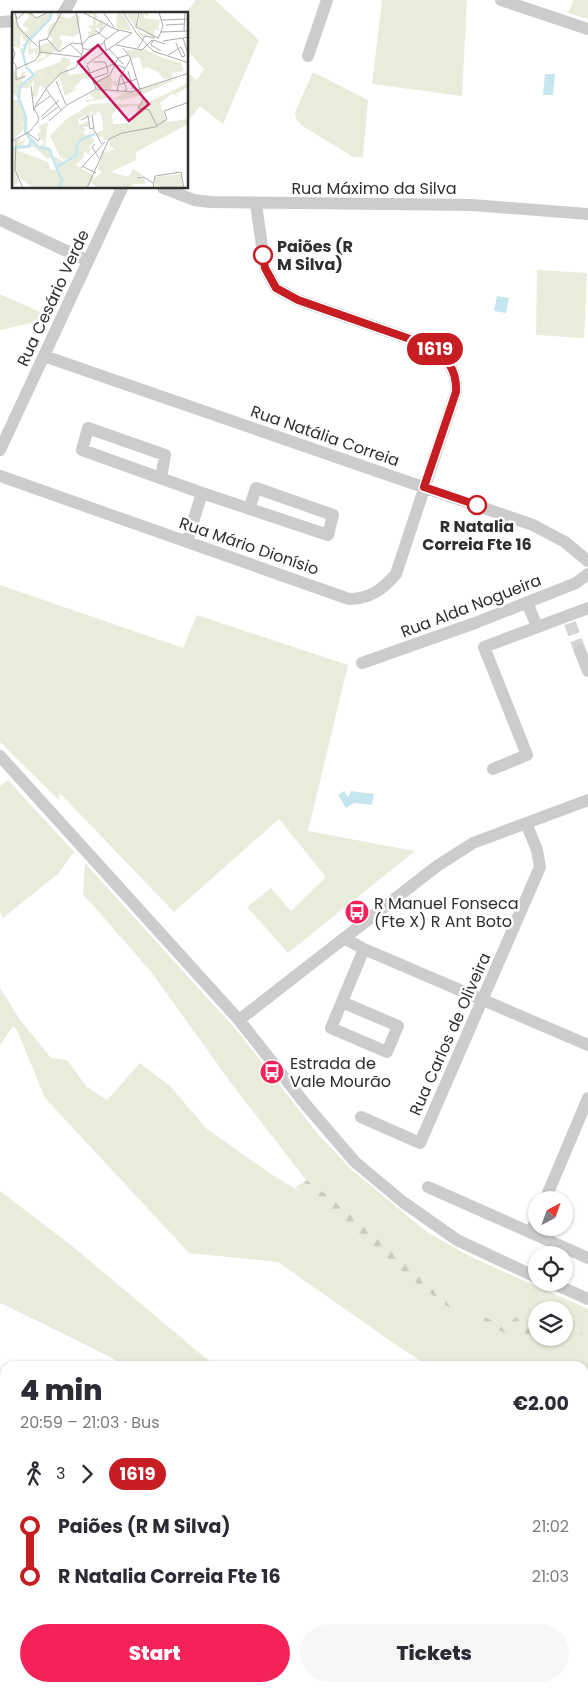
<!DOCTYPE html>
<meta charset="utf-8">
<style>
body{margin:0;font-family:Poppins,sans-serif;background:#f7f7f7;color:#2b2b33;height:100vh;display:flex;flex-direction:column;font-size:19px;white-space:nowrap}
*{box-sizing:border-box;margin:0}
p{font-size:16px;color:#7c7c81}
.icon{flex:none;width:28px;height:28px;fill:none;stroke:currentColor;stroke-width:2;stroke-linecap:round;stroke-linejoin:round}
.map{position:relative;flex:1;overflow:hidden}
.sheet{position:absolute;left:0px;top:1361px;width:589px;height:331px;display:flex;flex-direction:column;background:#fff;border-radius:15px 15px 0 0;box-shadow:0 1px 4px #0004}
.sheet>*{flex:none}
.badge{padding:0 10px;border-radius:16px;font-size:18px;line-height:32px}
.needle{width:32px;rotate:41deg}
.tools{position:absolute;left:528px;top:1191px;display:grid;gap:10px}
.tools a{display:grid;place-items:center;width:45px;height:45px;border-radius:50%;background:#fff;box-shadow:0 1px 4px #0004;font-size:25px}
.map>.badge{position:absolute;translate:-50% -50%;box-shadow:0 0 0 2px #fff}
.legs{display:flex;align-items:center;gap:8px;height:55px;padding:0 20px;font-size:16px}
.legs p{margin-inline-start:auto}
.overview{display:flex;align-items:center;justify-content:space-between;height:85px;padding:0 20px}
h1{font-size:28px;font-weight:800;line-height:38px}
.action{display:flex;gap:10px;margin-top:auto;padding:10px 20px}
.action a{flex:1;height:58px;border-radius:30px;background:#f42258;color:#fff;font-size:20px;font-weight:800;line-height:58px;text-align:center}
.action a+a{background:#f7f7f7;color:#2b2b33}
ul{padding:0 20px;list-style:none}
li{display:flex;align-items:center;gap:18px;height:50px;font-size:19px}
li i{display:grid;place-items:center;width:8px;height:100%;margin:0 6px;background:currentColor}
li i::after{content:'';width:12px;height:12px;margin:-6px;border:4px solid;border-radius:50%;background:#fff}
li p{margin-inline-start:auto}
li:first-child i{background:linear-gradient(#0000 50%,currentColor 0)}
li:last-child i{background:linear-gradient(currentColor 50%,#0000 0)}
.map>svg:first-child{display:block}
</style>
<div class="map">
<svg width="588" height="1692" viewBox="0 0 588 1692">
<defs>
<pattern id="forest-firs" width="22" height="20" patternUnits="userSpaceOnUse" patternTransform="scale(1.25)"><rect width="22" height="20" fill="#e8eddb"/><path d="M5 1l3.5 6h-7zM16 11l3.5 6h-7z" fill="#c7ccbc"/></pattern>
</defs>
<rect width="100%" height="100%" fill="#fff"/>
<path fill="#e8eddb" d="M196 0H215L259 40 223 124 200 106 188 121V73L197 80 204 69 188 51V14H185Z
M382 0H467L462 96 372 84Z
M574 0H588V19L568 13Z
M313 72 368 100 363 157H353L301 125 296 119 295 112Z
M537 270 587 273 584 338 536 335Z
M0 294 53 318 0 330Z
M0 585 183 648 197 615 348 665 308 831 415 851 288 953 247 907 271 888 291 911 326 877 279 819 174 912 0 731Z
M8 780 74 852 59 873 3 918 0 912V786Z
M85 863 240 1034 316 1132 351 1169 427 1232 473 1258 588 1309V1336L564 1324V1310L536 1311 529 1308 504 1326 452 1301 327 1195 306 1180 234 1087 152 973 83 894Z
M0 988 21 1021 51 1058 67 1060 87 1087 107 1100 140 1063 170 1086 207 1129 271 1174 307 1196 377 1253 448 1307 524 1342 566 1337 588 1347V1431L585 1438 584 1366H429L399 1347 278 1262 189 1253 45 1098 17 1030 13 1026 0 1045Z
M0 1191 72 1246 215 1366H128L3 1304H0Z
M584 1655H588V1692H427L422 1688H584Z
M216 1688H401L407 1692H210Z"/>
<path fill="url(#forest-firs)" d="M0 731 60 793 59 800 0 742Z
M306 1180 327 1195 452 1301 504 1326 529 1308 536 1311V1338H561L524 1342 448 1307 377 1253 307 1196 295 1188Z
M564 1324 588 1336V1347L564 1337Z"/>
<path fill="#c5e6ef" d="M545 74H555L553 95H543Z
M497 296 509 298 506 313 494 311Z
M344 791 348 797 351 791 374 794 372 805 354 803 346 808 338 795Z"/>
<g fill="none" stroke-linecap="round" stroke-linejoin="round">
<path stroke="#d5d5d5" stroke-width="12" stroke-dasharray="12 6" stroke-linecap="butt" d="M570 623 580 651"/>
<path stroke="#ccc" stroke-width="12" d="M501 0 588 29
M63 14 71 0
M0 22 14 21
M308 56 327 0
M163 188 194 200 210 202 472 205 588 214
M0 220 88 261
M44 356 533 525 565 542 588 561
M0 450 122 188
M0 476 349 599C370 599 383 589 396 574L456 392C457 370 448 359 430 346L298 300 276 288 265 268 256 204
M161 478 165 455 88 428 82 450 202 493 187 542
M202 493 328 535 333 515 256 488 249 509
M527 602 537 627
M580 651 588 671
M362 663 475 623 576 583 588 574
M0 756 239 1020 306 1105 355 1162 403 1202 457 1240 536 1277
M493 769 527 755 484 647 588 608
M344 938 364 949 588 1045
M342 1002 398 1026 387 1052 331 1028 364 949
M239 1020 437 866 473 843 588 800
M361 1117 420 1143 540 867 537 850 526 823
M428 1187 588 1258
M545 1200 588 1098
M531 1233 536 1220
M550 1282 588 1299
M584 1457 588 1447
M412 1688 417 1692"/>
</g>
<g fill="none" stroke-linecap="round" stroke-linejoin="round">
<defs>
<path id="line-1" d="M263 255 265 268 276 288 298 300 430 346C448 359 457 370 456 392L424 487 477 505"/>
</defs>
<use href="#line-1" stroke="#fff" stroke-width="11"/>
<use href="#line-1" stroke="#c61d23" stroke-width="8"/>
</g>
<defs>
<symbol id="bus-disc" viewBox="-11 -11 22 22"><circle r="9.5" fill="#f42258" stroke="#fff"/><path d="M-5-6H5V4H4V6H2V4H-2V6H-4V4H-5ZM-3.5-4V0h7V-4ZM-3.5 1.2v1.5H-2V1.2ZM2 1.2v1.5H3.5V1.2Z" fill="#fff"/></symbol>
</defs>
<g fill-rule="evenodd">
<use href="#bus-disc" x="343" y="898" width="28" height="28"/>
<use href="#bus-disc" x="258" y="1058" width="28" height="28"/>
</g>
<g fill="#fff" stroke="#c61d23" stroke-width="2.5">
<circle cx="263" cy="255" r="9"/>
<circle cx="477" cy="505" r="9"/>
</g>
<g text-anchor="middle" dominant-baseline="central" stroke-width="5" stroke-linejoin="round" paint-order="stroke">
<g font-size="16" fill="#2f2f2f" stroke="#fff">
<text x="374" y="188">Rua Máximo da Silva</text>
<text transform="translate(53 298) rotate(-65)">Rua Cesário Verde</text>
<text transform="translate(325 436) rotate(19)">Rua Natália Correia</text>
<text transform="translate(249 546) rotate(19)">Rua Mário Dionísio</text>
<text transform="translate(471 606) rotate(-21)">Rua Alda Nogueira</text>
<text transform="translate(450 1034) rotate(-66)">Rua Carlos de Oliveira</text>
</g>
<g font-size="16" font-weight="bold" fill="#2f2f2f" stroke="#fff" text-anchor="start">
<text x="277" y="246">Paiões (R<tspan x="277" dy="18">M Silva)</tspan></text>
<text x="477" y="526" text-anchor="middle">R Natalia<tspan x="477" dy="18">Correia Fte 16</tspan></text>
</g>
<g font-size="16" fill="#2f2f2f" stroke="#fff" text-anchor="start">
<text x="374" y="903">R Manuel Fonseca<tspan x="374" dy="18">(Fte X) R Ant Boto</tspan></text>
<text x="290" y="1063">Estrada de<tspan x="290" dy="18">Vale Mourão</tspan></text>
</g>
</g>
<g transform="translate(12 12)">
<rect width="176" height="176" fill="#fff"/>
<path d="M15 0H22L20 4 24 6 40 0 39 7 20 28 18 37 26 36 25 44 22 39 20 43 16 42 17 28 12 29 9 22 8 36H13L9 33 14 31V37L11 42 12 44 8 41V36L0 34V4L12 20 17 17 10 13 17 5ZM45 0H50L47 3 56 7 64 2 68 4 67 21 62 25 50 23 47 26 51 30 47 38 52 40 42 39 38 44 24 52 27 47 34 45 33 41 26 45 27 34 42 28 35 21 39 12 45 9ZM78 0H85L84 14 89 7 92 9 90 12 93 13 88 19 85 15 82 18 86 20 76 25V20L80 19 76 14 81 13V2L76 3ZM105 0H110L120 19 104 16ZM113 0H125L124 15 129 21 138 23 125 15 128 0H136L137 5 132 2V6L148 8 146 16 148 19 143 17 142 25 135 23 130 26ZM133 37 151 46 169 51H159L146 60 135 55 131 57 127 45 119 47 114 38ZM58 48 59 52 55 56 57 63 77 60 78 66 70 67 61 77 67 76 53 84 47 64 33 77 28 73 25 84 19 85 23 67 16 76H9V85L6 88 15 108 16 125 27 134 32 131 25 123 29 119 26 114 36 110 33 134 40 137V144L36 147 22 135 4 138 36 150 39 158 46 157 50 173 47 157 41 144 53 150 58 146 52 148 49 144V147L38 124 53 108 79 92 98 91 96 86 75 90 73 88 83 87 77 82 84 78H94L93 82H90L102 86 112 82 96 79 113 81 170 65 131 82 135 91 176 71V75L164 82 167 85 160 82 148 91 155 110 176 107V112L124 140V148L99 160 117 165 121 157 132 164 122 166H133V172H121L119 176H85L79 170 75 176H20L5 163 7 170 0 175V136L4 135 5 128 9 124 7 130 13 128 11 125 14 127 10 133H16L18 128 16 127 13 122 9 100 0 99V88L8 87 0 81V53L4 63 8 65 10 60H14L12 64 17 62 10 68 11 72 22 65 15 55 23 63 24 59 29 64 57 52ZM130 83 132 89 127 92H101L97 89 98 86 110 88ZM121 94H127L119 111 101 112 100 103 105 96ZM79 99 83 104 86 99 90 104 91 118 84 121 87 126 90 123 93 129 97 127 98 134 103 137 94 141 90 137 86 158 90 160 80 168 82 164 64 153 72 145V139L76 142 79 138 77 135 83 129 78 124V118L76 123 71 122 74 117 70 115H77L76 109 68 113 66 108 73 103 78 106ZM98 63 101 70 106 68 104 75 100 71 99 77 84 76 82 71ZM169 162 171 176H146L145 172 143 176V165Z" fill="#e8eddb" fill-rule="evenodd"/>
<path d="M50 45 58 47 57 52 31 64 24 60 25 65 23 71 15 74 22 71 23 59 48 50ZM6 88 9 89 7 98 13 107 10 111 13 116 1 128 0 99 7 97Z" fill="#e8eddb"/>
<path d="M156 51H169L172 59 160 61 161 66 152 67 146 60Z" fill="#e8eddb"/>
<path fill="none" stroke="#c5e6ef" stroke-width="2.5" d="M14 54 11 42 15 30 38 7 40 0M14 55 22 63 9 73 6 84 14 105 13 120 26 135 37 137M0 136 17 134 19 127M37 137 50 169 46 176M45 155 64 143 65 133 70 127 83 122"/>
<path fill="none" stroke="#acacac" stroke-width="1" d="M3 0 5 7 13 0M17 0 24 6 37 0M70 0 103 17 120 21 75 52M91 0 102 15M111 0 125 22 141 39 177 51M127 0 124 15 146 26M3 2 6 15 26 35M149 8 177 7M154 13 172 12M83 18 87 21 96 11M172 19 173 0M149 20 177 19M171 26 177 45M35 27 46 39M146 27 151 14 147 0M151 29 177 25M164 31 170 45M58 32 70 43M70 33 77 25 87 21 94 27M104 33 130 38 140 28M0 35 3 42 0 50M71 36 76 38 92 31M111 36 118 45 131 88 126 96 137 98 145 114M126 36 133 24 143 26M97 37 111 52M94 38 92 29 107 18M149 39 139 33 141 28 153 32M28 40 27 29 35 27 50 0M46 40 60 31 70 32M156 43 169 35 173 44 170 45M0 49 4 53V68L13 64M81 50H93L95 55M75 53 84 77M4 57 24 48 28 40 68 45M116 59 121 77M78 61 102 52 113 56M109 63 115 78H112M79 67 96 61 95 55M44 69 54 93M81 72 98 63 106 46 116 43M106 73 125 67M19 74 22 99M34 77 49 98M105 79 108 65 119 47M23 95 38 84M80 102 82 118 90 132M29 105 47 88M30 107 46 95M69 108 76 104 78 117 81 116M37 109 55 93 84 77 119 80 177 61M25 111 27 106 22 96 34 77 49 61 63 56 68 49 71 38 64 0M16 121 26 129 28 126M4 128 3 158 11 176M0 129 17 120 25 111M83 132 80 135 87 146M70 154 84 161M69 156 93 130M125 166 132 165 141 171M75 176 97 127 110 121 143 115 155 107 152 99 177 90M141 176 143 164 169 160 172 176"/>
<path fill="#c2185b" fill-opacity="0.15" stroke="#c2185b" stroke-width="2.5" d="M86 33 137 92 117 109 66 50Z"/>
<rect width="176" height="176" fill="none" stroke="#2f2f2f" stroke-width="2.5"/>
</g>
</svg>
<div class="tools">
<a><svg class="needle" viewBox="-14 -14 28 28"><path d="M0-13l5 13h-10z" fill="#e53935"/><path d="M0 13l5-13h-10z" fill="#7c7c81"/></svg></a>
<a><svg class="icon" aria-label="locate" viewBox="0 0 24 24"><circle cx="12" cy="12" r="6"/><path d="M12 2v4M12 18v4M2 12h4M18 12h4"/></svg></a>
<a><svg class="icon" aria-label="layers" viewBox="0 0 24 24"><path d="M12 4l9 5-9 5-9-5zM3 14l9 5 9-5"/></svg></a>
</div>
<b class="badge" style="left:435px;top:349px;background:#c61d23;color:#fff">1619</b>
<section class="sheet">
<div class="overview"><div><h1>4 min</h1><p>20:59 – 21:03 · Bus</p></div><b>€2.00</b></div>
<div class="legs"><svg class="icon" aria-label="walk" viewBox="0 0 24 24"><circle cx="13" cy="4" r="2"/><path d="M13 8l-2 6 4 7M11 14l-3 7M7 12l3-4h3l4 4"/></svg>3<svg class="icon" aria-label="forward" viewBox="0 0 24 24"><path d="M9 5l7 7-7 7"/></svg><b class="badge" style="background:#c61d23;color:#fff">1619</b></div>
<ul>
<li><i style="color:#c61d23"></i><b>Paiões (R M Silva)</b><p>21:02</p></li>
<li><i style="color:#c61d23"></i><b>R Natalia Correia Fte 16</b><p>21:03</p></li>
</ul>
<div class="action"><a>Start</a><a>Tickets</a></div>
</section>
</div>
